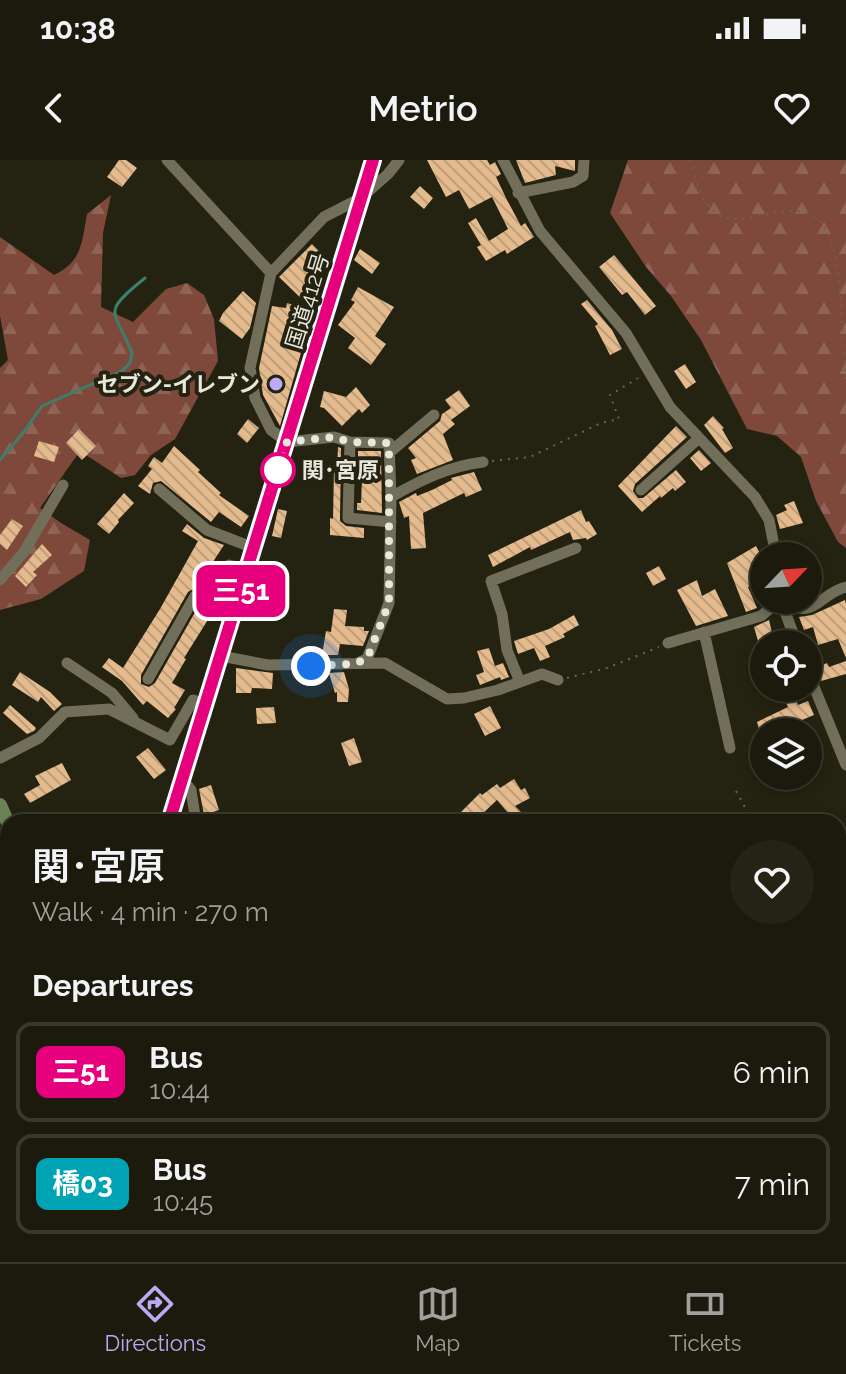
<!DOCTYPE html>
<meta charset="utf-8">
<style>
body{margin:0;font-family:Raleway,"Noto Sans JP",sans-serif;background:#242315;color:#f1f3f6;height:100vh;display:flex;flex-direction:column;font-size:30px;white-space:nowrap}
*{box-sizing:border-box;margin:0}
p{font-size:26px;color:#a0a19d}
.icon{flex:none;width:44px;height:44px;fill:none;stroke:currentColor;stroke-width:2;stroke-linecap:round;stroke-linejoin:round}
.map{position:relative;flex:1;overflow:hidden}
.drawer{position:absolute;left:0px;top:654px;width:846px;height:448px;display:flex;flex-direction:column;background:#1b1a0c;border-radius:24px 24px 0 0;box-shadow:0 4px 12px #0003,0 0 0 2px #39382d}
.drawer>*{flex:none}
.badge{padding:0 16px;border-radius:12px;font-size:28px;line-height:52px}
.needle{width:52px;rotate:65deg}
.buttons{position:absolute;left:750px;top:382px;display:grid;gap:16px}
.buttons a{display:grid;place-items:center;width:72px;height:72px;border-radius:50%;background:#1b1a0c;box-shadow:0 4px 12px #0003,0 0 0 2px #39382d;font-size:40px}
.you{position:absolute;width:40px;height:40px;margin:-20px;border:6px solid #fff;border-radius:50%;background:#1a73e8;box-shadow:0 0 0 12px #1a73e833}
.map>.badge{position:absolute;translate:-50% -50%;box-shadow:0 0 0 4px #fff}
h2{padding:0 32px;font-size:30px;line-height:72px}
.round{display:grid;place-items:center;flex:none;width:84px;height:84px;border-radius:42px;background:#242315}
.overview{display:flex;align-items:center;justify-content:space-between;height:136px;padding:0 32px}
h1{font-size:38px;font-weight:600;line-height:60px}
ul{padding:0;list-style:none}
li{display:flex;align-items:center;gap:24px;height:100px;margin:0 16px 12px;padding:0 16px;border:4px solid #39382d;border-radius:16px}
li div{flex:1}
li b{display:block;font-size:30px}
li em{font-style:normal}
li .badge{min-width:88px;font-weight:700;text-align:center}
.status{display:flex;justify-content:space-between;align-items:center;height:56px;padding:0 40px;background:#1b1a0c;direction:ltr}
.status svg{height:22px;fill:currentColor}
header{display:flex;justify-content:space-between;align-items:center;height:104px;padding:0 32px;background:#1b1a0c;font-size:36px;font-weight:600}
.dock{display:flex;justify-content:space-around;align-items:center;height:112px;border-top:2px solid #39382d;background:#1b1a0c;font-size:22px;color:#a0a19d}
.dock a{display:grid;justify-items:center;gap:4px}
.dock .on{color:#bcaaf6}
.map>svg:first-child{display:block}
</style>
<div class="status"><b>10:38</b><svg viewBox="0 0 49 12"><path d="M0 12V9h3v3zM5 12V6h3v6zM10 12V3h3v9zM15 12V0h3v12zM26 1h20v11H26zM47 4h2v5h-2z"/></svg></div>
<header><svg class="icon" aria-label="back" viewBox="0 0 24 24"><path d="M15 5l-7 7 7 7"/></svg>Metrio<svg class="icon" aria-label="heart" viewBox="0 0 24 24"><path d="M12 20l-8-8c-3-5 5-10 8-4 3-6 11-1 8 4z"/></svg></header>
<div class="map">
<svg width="846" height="1102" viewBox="0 0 846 1102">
<defs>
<pattern id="forest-firs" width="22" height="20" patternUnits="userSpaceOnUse" patternTransform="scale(2)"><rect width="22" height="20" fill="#7e493b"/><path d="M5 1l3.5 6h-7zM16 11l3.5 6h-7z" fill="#906357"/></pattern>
<pattern id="building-back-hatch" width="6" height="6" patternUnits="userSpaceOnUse" patternTransform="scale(2)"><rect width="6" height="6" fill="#e5bb8e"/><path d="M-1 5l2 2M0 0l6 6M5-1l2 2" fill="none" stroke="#bd9e7b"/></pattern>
</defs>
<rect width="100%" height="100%" fill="#242210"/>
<path fill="url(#forest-firs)" d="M628 0H846V388L838 382 816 341 801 297 777 276 747 269 701 180 671 136 646 107 610 53Z
M111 35 103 73 101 147 133 162 166 129 187 123 204 135 214 159 218 201 175 279 151 295 135 315 121 318 80 291 40 348 61 363 90 380 84 411 41 439 0 450V208L8 200 0 156V77L54 115C82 102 82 82 87 54Z
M0 813 8 820V877L0 865Z"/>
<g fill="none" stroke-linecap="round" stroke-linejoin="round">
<path stroke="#3c7f6a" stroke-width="3" d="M0 300 23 273 42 246 122 211 130 203 132 193C115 149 99 155 145 118"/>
</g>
<path fill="url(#building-back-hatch)" d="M119 0H126L137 8 122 27 107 17Z
M427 0H487L490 5 495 2 501 14 496 17 507 40 521 66 525 63 534 77 507 94 505 90 486 101 477 87 481 85 468 63 476 58 489 81 508 69 492 37 469 49 459 30 446 37Z
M516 0H575V11L555 6 556 15 525 23Z
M420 26 433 38 424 49 410 37Z
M312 84 330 102 328 107 311 125 320 134 310 147 279 117Z
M360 89 380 103 372 114 354 100Z
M614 95 656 146 645 155 627 132 622 135 599 107Z
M358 127 394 147 375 176 386 184 371 205 348 188 355 178 338 165 355 142 351 140Z
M243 131 256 143 250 168 242 179 219 161 223 153Z
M587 140 612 170 622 189 610 195 595 166 598 164 581 144Z
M287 143 313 151 280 266 263 235 259 208 272 146 286 148Z
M685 204 696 222 686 229 674 211Z
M356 227 370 245 362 253 359 249 342 266 324 248 320 247 324 231 346 237Z
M459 230 470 246 451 260 455 264 443 274 453 300 417 314 411 300 416 298 408 288 440 261 442 254 451 248 445 240Z
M713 256 724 268 722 269 733 288 725 293 704 265Z
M248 259 259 268 247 283 237 274Z
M676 266 687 277 635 324 633 331 638 338H643L676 310 686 322 675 331 673 328 661 338 660 336 642 352 618 326Z
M79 269 96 286 82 300 66 283Z
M39 281 59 287 54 302 34 296Z
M174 286 200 310 198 312 221 333 219 335 249 356 241 367 219 352 211 362 161 321 153 323 150 334 138 326 152 309 148 306 154 297 162 303Z
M338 287 341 288 340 361 346 366 364 368V378L330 375V358L333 359 334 308H337Z
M699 290 711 303 701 311 690 298Z
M358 291H381L382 353 357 350V343H361L362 320H358Z
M474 312 482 330 466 337 464 333 423 353 426 388 411 389 409 356 404 358 399 342 416 333 417 336 432 330 452 320 451 318Z
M124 333 134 343 118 360 119 362 109 374 97 364Z
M794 341 803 363 780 369 776 355 787 350 784 345Z
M278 349 287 351 281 378 272 376Z
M581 350 586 362 589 361 597 374 587 380 586 378 573 380 570 372 531 390 530 387 493 407 488 395Z
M12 359 23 366 7 390 0 384V375Z
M187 364 204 378 224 385 207 411 215 416 205 432 195 428 188 432 141 515V524L149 527 155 523 198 447 217 454 214 461 209 458 184 498 186 499 172 523 185 530 174 548 176 549 168 558 147 541 143 545 122 521 102 507 109 498 123 508 160 449 198 381 182 371Z
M42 384 52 395 33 412 37 415 26 427 15 416Z
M756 386 763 399 754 404 762 420 748 427 757 448 746 452 727 403Z
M659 406 666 419 653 426 646 413Z
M812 414 822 415 821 430 813 436 812 430H808V419H812Z
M697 420 702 436 715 429 728 456 696 466 677 430Z
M845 440 846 444V498L838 479 818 485 813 467 804 470 799 457 812 455Z
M334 449 347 450 345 466 364 467V471H369L363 486 340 484 338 495H322L326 471 331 472Z
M574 455 579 465 563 474 565 477 545 486 550 497 540 501 534 488 518 494 514 481 549 469Z
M769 460 773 477 758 481 754 467Z
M489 488 495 506 503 503 509 517 501 520 500 517 480 525 476 515 484 512 477 491Z
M846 501V514L821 521 816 508 827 503 829 507Z
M236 508 273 513 272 529 252 528 251 533H236Z
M20 512 50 532 62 544 54 551 41 537 38 542 12 525Z
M344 512 349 529 348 542H337V532L335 533 329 513Z
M780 528H791L798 545 808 541 814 555 773 572H764L761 577 757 562 788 547Z
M10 545 36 568 34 571 27 574 3 553Z
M490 546 501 568 485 576 474 554Z
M274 547 276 563 257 564 256 548Z
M354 578 362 602 349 606 341 583Z
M148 588 166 610 154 619 136 597Z
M62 603 71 620 30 643 24 634 40 625 35 616Z
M514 619 521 630 525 628 530 638 515 646 522 653 514 660 497 640 479 657 484 662H451L480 633 482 635 497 624 500 628Z
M211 625 219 650 204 655 199 629Z
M8 722V761L0 743V726Z
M0 956 8 957V998H0Z"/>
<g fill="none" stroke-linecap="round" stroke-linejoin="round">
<path stroke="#666555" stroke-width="2" stroke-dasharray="2 6" stroke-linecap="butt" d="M690 0C695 16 700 38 712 50 742 80 802 21 828 74 845 109 839 179 846 220
M492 301 530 297 601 263 619 259 610 235 638 218
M567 518 607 508 659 487
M736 631 753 662"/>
<path stroke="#716f5a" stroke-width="11" d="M167 0 271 113
M503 0 540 71 626 173 670 247 755 337 769 360 776 396
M518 33 573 22 583 16 584 0
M350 282 348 358 391 362
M390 292 434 255
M159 329 207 370 254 388
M641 330 698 279
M391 337 389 283 350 282 334 277 287 282 271 270 255 238 250 208 271 113 324 57 361 38 388 14 399 0
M0 420 24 392 63 325
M782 440C814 463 819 433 846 427
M781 441 797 484
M704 472 730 588
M668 483 761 456 780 440
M221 496 268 505 385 503 447 539 464 538 498 530 542 514 558 520
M67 503 112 533 133 558
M357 503 367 499 389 443 391 337C419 321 449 306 483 302
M808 512 846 605
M148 519 195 436 216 446 229 405 248 410
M520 522 507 490 502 454 491 421 576 388
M0 598 39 578 65 552 109 549 170 580 193 540 207 544
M182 619 191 630 196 662
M0 775 8 769
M0 798 8 808
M838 895 846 892
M838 940 846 938
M838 977C846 1005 846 1030 838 1057
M0 1020 8 1021
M47 1094 49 1102
M586 1094 588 1102
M838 1094 839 1102
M93 1102 105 1094"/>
<path stroke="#6a8256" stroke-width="14" d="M0 645 8 663"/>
<path stroke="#658f53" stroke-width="16" d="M169 662 373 0
M228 1094 234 1102"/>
</g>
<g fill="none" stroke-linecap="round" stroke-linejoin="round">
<defs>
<path id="line" d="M169 662 373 0"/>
</defs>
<use href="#line" stroke="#fff" stroke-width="18"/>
<use href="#line" stroke="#e6007e" stroke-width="12"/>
<path stroke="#e8e7dc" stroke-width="8" stroke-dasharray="0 14.4" d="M278 310 287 282 334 277 350 282 389 283V443L367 499 353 504 311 506"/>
</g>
<circle fill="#bcaaf6" stroke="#242210" stroke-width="3" cx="276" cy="224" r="8"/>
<circle fill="#fff" stroke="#e6007e" stroke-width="4" cx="278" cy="310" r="16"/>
<g text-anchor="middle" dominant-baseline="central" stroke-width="8" stroke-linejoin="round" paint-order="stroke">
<g font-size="22" fill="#e8e7dc" stroke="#242210">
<text transform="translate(307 141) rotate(-73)">国道412号</text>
</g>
<g font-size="22" font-weight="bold" fill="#e8e7dc" stroke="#242210" text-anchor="end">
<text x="260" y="224">セブン-イレブン</text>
</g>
<g font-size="22" font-weight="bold" fill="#e8e7dc" stroke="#242210" text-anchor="start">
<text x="302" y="310">関･宮原</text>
</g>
</g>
</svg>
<div class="buttons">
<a><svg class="needle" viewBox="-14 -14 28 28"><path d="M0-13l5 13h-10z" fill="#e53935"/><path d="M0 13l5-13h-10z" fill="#a0a19d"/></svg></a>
<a><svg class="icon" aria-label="locate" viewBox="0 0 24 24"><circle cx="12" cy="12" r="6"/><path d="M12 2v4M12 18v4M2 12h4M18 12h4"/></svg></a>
<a><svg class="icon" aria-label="layers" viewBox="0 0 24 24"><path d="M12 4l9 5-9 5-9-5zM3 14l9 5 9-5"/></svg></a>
</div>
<div class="you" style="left:311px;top:506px"></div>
<b class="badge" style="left:241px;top:431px;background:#e6007e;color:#fff">三51</b>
<section class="drawer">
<div class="overview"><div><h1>関･宮原</h1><p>Walk · 4 min · 270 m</p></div><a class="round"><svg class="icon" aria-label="heart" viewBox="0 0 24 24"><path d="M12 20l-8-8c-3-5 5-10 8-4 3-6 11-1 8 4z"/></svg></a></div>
<h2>Departures</h2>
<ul>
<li><span class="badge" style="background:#e6007e;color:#fff">三51</span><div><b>Bus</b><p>10:44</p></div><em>6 min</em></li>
<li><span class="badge" style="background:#00a3b4;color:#fff">橋03</span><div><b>Bus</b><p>10:45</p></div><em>7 min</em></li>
</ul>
</section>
</div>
<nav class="dock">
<a class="on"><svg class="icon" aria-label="directions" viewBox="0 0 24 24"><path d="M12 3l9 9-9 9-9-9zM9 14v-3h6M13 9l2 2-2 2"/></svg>Directions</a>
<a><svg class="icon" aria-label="map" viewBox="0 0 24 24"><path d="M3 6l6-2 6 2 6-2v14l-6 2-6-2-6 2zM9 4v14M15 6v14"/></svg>Map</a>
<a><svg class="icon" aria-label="tickets" viewBox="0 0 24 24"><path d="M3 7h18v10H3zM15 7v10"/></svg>Tickets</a>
</nav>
